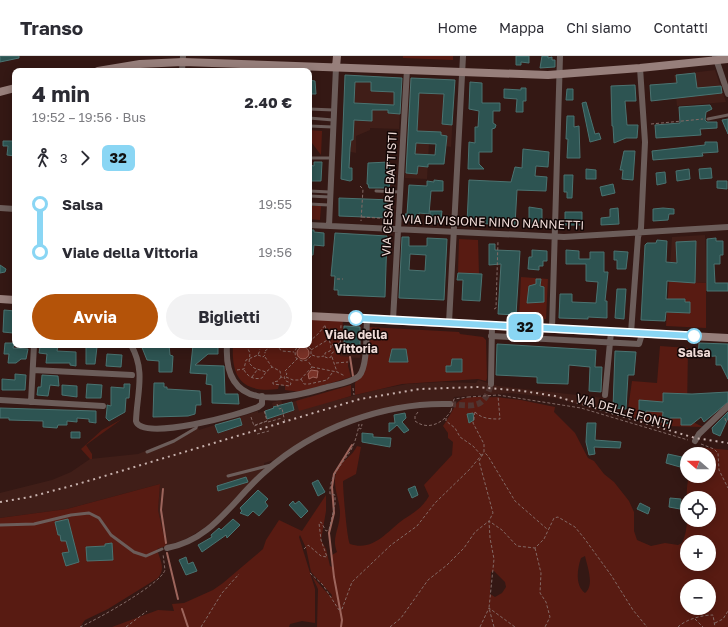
<!DOCTYPE html>
<html lang="it">
<meta charset="utf-8">
<style>
body{margin:0;font-family:"Golos Text",sans-serif;background:#f2f2f3;color:#2b2b33;height:100vh;display:flex;flex-direction:column;font-size:15px;white-space:nowrap}
*{box-sizing:border-box;margin:0}
p{font-size:13px;color:#7c7c81}
.icon{flex:none;width:22px;height:22px;fill:none;stroke:currentColor;stroke-width:2;stroke-linecap:round;stroke-linejoin:round}
.map{position:relative;flex:1;overflow:hidden}
.sheet{position:absolute;left:12px;top:12px;width:300px;height:280px;display:flex;flex-direction:column;background:#fff;border-radius:8px;box-shadow:0 2px 10px #0003}
.sheet>*{flex:none}
.badge{padding:0 8px;border-radius:6px;font-size:14px;line-height:26px}
.needle{width:26px;rotate:290deg}
.fabs{position:absolute;left:680px;top:391px;display:grid;gap:8px}
.fabs a{display:grid;place-items:center;width:36px;height:36px;border-radius:50%;background:#fff;box-shadow:0 2px 10px #0003;font-size:20px}
.map>.badge{position:absolute;translate:-50% -50%;box-shadow:0 0 0 2px #fff}
.legs{display:flex;align-items:center;gap:6px;height:44px;padding:0 20px;font-size:13px}
.legs p{margin-inline-start:auto}
.head{display:flex;align-items:center;justify-content:space-between;height:68px;padding:0 20px}
h1{font-size:22px;font-weight:700;line-height:30px}
.primary-button{display:flex;gap:8px;margin-top:auto;padding:8px 20px}
.primary-button a{flex:1;height:46px;border-radius:24px;background:#b45309;color:#fff;font-size:16px;font-weight:700;line-height:46px;text-align:center}
.primary-button a+a{background:#f2f2f3;color:#2b2b33}
ul{padding:0 20px;list-style:none}
li{display:flex;align-items:center;gap:14px;height:48px;font-size:15px}
li i{display:grid;place-items:center;width:6px;height:100%;margin:0 5px;background:currentColor}
li i::after{content:'';width:10px;height:10px;margin:-5px;border:3px solid;border-radius:50%;background:#fff}
li p{margin-inline-start:auto}
li:first-child i{background:linear-gradient(#0000 50%,currentColor 0)}
li:last-child i{background:linear-gradient(currentColor 50%,#0000 0)}
header{display:flex;align-items:center;gap:24px;box-sizing:border-box;height:56px;padding:0 20px;background:#fff;border-bottom:1px solid #e1e1e2}
header strong{font-size:19px}
nav{display:flex;gap:22px;margin-inline-start:auto;font-size:14px}
.map>svg:first-child{display:block}
</style>
<header>
<strong>Transo</strong>
<nav><a>Home</a><a>Mappa</a><a>Chi siamo</a><a>Contatti</a></nav>
</header>
<div class="map">
<svg width="728" height="571" viewBox="0 0 728 571">
<rect width="100%" height="100%" fill="#341814"/>
<path fill="#401e18" d="M715 14 726 46 677 50 674 19Z
M345 19 402 22 399 73 370 72V74L356 80V97L342 94Z
M410 22 455 24 451 91 429 87 427 123 405 122Z
M705 179 707 227 669 225 672 181Z
M342 269 362 270 360 302 340 301Z
M478 324 498 330 604 342 603 351 601 355 557 342 510 337 454 341 453 346H425L402 350 308 383 274 404 264 407 265 412 209 469 186 483 166 490 158 454 160 428 67 453 0 462V437L52 424 71 416 90 403 138 398 168 386 197 370 199 374 258 355V357L274 353 272 347 281 344 283 349 308 341 336 344 376 334 407 328 441 326 476 327Z"/>
<path fill="#581b12" fill-rule="evenodd" d="M403 0H453V4L403 2Z
M309 74 322 75 321 99 309 83Z
M309 150H321L320 164 309 163Z
M459 183 478 184 479 218 458 217Z
M521 221 548 223 546 263 519 262Z
M669 225 706 227V272L666 270Z
M309 262 343 264 340 300 349 301 348 310 351 321 301 336 285 334V330L279 329 278 333C243 337 231 323 233 289H309Z
M369 271 459 276 460 278 483 281 486 284 487 322 486 325 478 323 402 328 355 339V327L365 314Z
M660 290 688 292 687 354 691 365 703 371 664 370 627 360 632 325 657 327Z
M351 329V340L299 355 296 345Z
M496 341 521 344 555 351 554 356 575 377 588 402 594 405 604 418 614 426 629 445 634 456V475L637 484 651 490 665 487 678 489 682 487C692 467 683 441 689 420H709V398H691L695 392 699 391 728 394V571H317L318 533 312 520 329 539 331 542 332 539 311 516 306 492 300 479 299 481 315 533V567L302 565 290 568 289 571H112L158 554 174 555 172 548 184 547 213 534 223 527 263 493 266 484 279 464 302 475 326 439V455L321 484 326 493 330 510 334 512 332 499 337 496C331 482 340 472 340 457 340 443 331 429 337 414 341 405 352 401 357 390L361 391 356 418 343 425C343 434 347 484 350 488 374 496 387 475 404 463 415 456 422 452 429 440L424 429 452 399 453 386 448 382V377L443 370C448 363 452 355 456 348 463 338 486 342 496 341ZM687 442H709V464H687ZM687 486H709V508H687ZM585 500C587 510 595 529 585 537 575 530 577 513 581 502ZM494 515 505 526 506 531 502 537 495 541 490 538 491 516ZM687 530H709V552H687Z
M122 363 86 389 92 398V403H90L81 393 102 374Z
M160 428 158 454 166 490 157 493C160 504 166 512 158 522L108 553 85 564 80 571H0V462L67 453Z"/>
<path fill="#7a3227" stroke="#9d655c" d="M297 297a6 6 0 1 1 12 0a6 6 0 1 1-12 0Z
M311 314 318 315 317 322 313 321 309 323 308 318Z"/>
<g fill="none" stroke-linecap="round" stroke-linejoin="round">
<path stroke="#9d655c" stroke-width="2" d="M350 301 353 320
M163 433 161 454 166 487
M167 497 178 543
M182 553 188 571
M341 571 342 564 334 521 329 477 334 457 332 431 334 418 352 389"/>
</g>
<path fill="#2d5452" stroke="#4b7371" fill-rule="evenodd" d="M0 0H19V2L0 6Z
M516 0H529V7L521 6V9H516Z
M542 0H548V2L552 1V4H555V11L540 12Z
M695 17 697 32 721 30 722 37 651 45 650 29 677 27 676 19Z
M345 19 402 22 400 58 388 57V54H372V65L354 64 353 84H351L350 92 349 112H352V124L350 125 341 123ZM355 26H371V35L394 36V49L354 47Z
M411 22 455 24 452 69 442 68 444 38 419 37 417 75 441 76V79L447 80 444 108H428V111L418 110 417 118 406 117ZM416 87 436 88 435 99 415 98Z
M309 24 315 25 316 38H309Z
M470 26 482 27V47H500V55H493V67L496 69 495 72 492 73V96H479V108L484 113H468L469 86 475 87V71H478L479 55 469 53Z
M635 29 636 45H625L627 69H638L637 82H626L614 87 613 70H612L611 30Z
M521 32H526V45H523V56H516L517 43 504 42V33L521 34Z
M567 33H573V44H566Z
M586 46 595 78 599 77 601 83 590 86 582 47Z
M710 49 712 53 706 56 705 64 707 66H717V72L700 73 701 79 656 82 655 69 680 67 679 51Z
M567 60H574V71L579 70 580 102H567L568 83H566Z
M728 63V78L722 64Z
M3 85H15V100L7 99 8 90H3Z
M705 86H717L718 96 702 97 703 100 653 104 652 95 705 89Z
M523 93 549 96 548 111 536 110 535 120 547 121 546 135 517 134 515 169 467 167 469 124 511 126 515 111 522 112Z
M624 95H635L633 124 622 123 623 114H620Z
M314 106H322L321 125H309V109L314 110Z
M389 106 391 119 389 132H369L368 128H367L368 107Z
M711 112 712 122 700 123 699 113Z
M586 113 596 114V123H586Z
M689 113 690 123 677 125 676 115Z
M665 116 666 127 657 129 656 117Z
M564 119H573L572 142H567V136H564Z
M434 124 443 125V135H431L429 158 419 157V164L405 165V158H407L409 129 427 130V125L434 126Z
M717 125H727V133L717 132Z
M613 128 615 137 602 140 600 131Z
M339 142 392 144 391 162 339 160Z
M529 151 542 153V167L529 168Z
M618 152 619 168 601 169V162L610 161V153Z
M663 152 674 153V158H669L668 164 653 165V153Z
M430 155H442L441 163 435 168 432 165V161L430 160Z
M565 156H582V169H565Z
M309 174H314V176L324 177V190L314 189 313 199H309Z
M335 177 387 180 385 241 338 239V234H334L335 220H331Z
M402 181H409V190H427V182L447 183 444 244 399 242ZM410 198 426 199 425 215 409 214Z
M716 182V185H723V199H720V208H714L715 227H728V235H707V183Z
M657 184 667 185 666 206 677 207 676 186 696 185 695 227 667 225 666 243H685V246H690V257L666 256 665 265 641 264 645 189 647 187H656Z
M489 188H495V194L520 195 516 259 498 258 501 208 489 209Z
M532 194 547 195V205H543V210H539V214L528 213 529 201H532Z
M566 194 579 195V203H590V196H604V216H608L605 245H607V262L588 261V263L559 262 560 238H572V246L596 247 598 226 586 225V208H566Z
M614 195 628 196 626 213H617V204H614Z
M0 209 6 213 5 216 0 217Z
M458 217 482 218 480 245 462 244 463 224H457Z
M536 223H541L540 230 544 231V246L527 247 529 230 536 228Z
M617 233H626L624 263 615 262Z
M4 254 15 255 13 277 3 276Z
M344 270 360 271V294L344 293Z
M5 287H14L13 292 28 293 26 303H21L16 307H8L9 298H4Z
M699 287 728 288V323L721 309H716V300L698 301Z
M497 288 596 294 595 311H602L601 336 589 335 590 311 569 309 568 328 537 327V321L496 319Z
M46 289H58L57 295 76 296V310L70 309V307H46L47 298 39 297 40 291H46Z
M141 289H169L170 299 173 300 172 316H159V305L147 304Z
M193 289H218V298H208L195 309 224 310 225 338H238L239 348 212 347V329L206 328 207 318 190 317Z
M86 290 97 291 95 308H86Z
M392 293H406L408 306H389Z
M615 295 636 296 634 319H628L626 353 613 352Z
M107 298 122 299 121 311 106 310Z
M452 303H462V316H446V310H451Z
M15 318 26 319 25 334H2V323L15 324Z
M42 319 58 320 59 330 50 329 48 340 37 339 38 331H41Z
M154 327H164V331H167V333L200 335 201 349H196L195 358 188 360 153 361Z
M87 328 102 329 101 342H86Z
M124 328H130L129 342H126L125 356 109 365 106 362 107 352V349L111 350V331L124 332Z
M62 329 77 330V341L62 339Z
M728 336V346L704 366 701 361 691 369H681V362H670V368L662 367 663 356 646 355 645 363 639 362V344L663 346V337L692 338Z
M292 346 294 354 267 363 265 355 274 352 273 351Z
M0 352 96 355V367L89 366V363L77 362V366L67 365V369H58L57 372 43 371V365L9 364V362H0Z
M728 356V362L720 380 713 377 712 372Z
M405 357 406 362 402 366 409 374 404 377 397 369 389 376V367H395L394 359Z
M473 357 474 364 469 367 467 358Z
M240 362 242 369 218 377 215 369Z
M587 367H596L595 384 621 386 620 392 594 391 595 398 589 399 586 386Z
M71 376H80V382H71Z
M362 377 373 378V381L391 382 390 391 362 386Z
M668 398 682 401 680 411 666 407Z
M246 421 248 426 218 435 217 430Z
M318 424 325 436 318 440 312 427Z
M415 430 418 439 412 442 408 433Z
M258 434 268 443 265 446 268 450 259 460 253 455 248 460 240 457 242 455 240 452Z
M670 442 681 443 680 453 669 451Z
M293 445 295 448 299 445 308 455 301 462 289 449Z
M640 447 650 452 648 458 637 453Z
M68 463 79 506 66 510 62 497 69 496 66 485H61L60 479H58L55 466Z
M233 463 240 469 227 482 226 479 202 496 198 489 212 481 211 479 219 472 221 474Z
M112 487 113 504 87 505 86 491 105 490V488Z
M186 501 188 508 193 506 197 515 186 519 179 504Z"/>
<g fill="none" stroke-linecap="round" stroke-linejoin="round">
<path stroke="#503531" stroke-width="6" stroke-dasharray="6 3" stroke-linecap="butt" d="M450 348C473 350 484 354 491 328"/>
<path stroke="#836a66" stroke-width="1" stroke-dasharray="3 2" stroke-linecap="butt" d="M651 68 703 63
M360 130 363 133 361 165
M362 161 393 163
M337 223H343
M494 253 496 252 498 185
M325 270 331 290 330 295 325 297V301L328 302 331 301 332 297 340 292 341 269
M309 286 319 277 326 268
M246 289 250 297 249 307 254 312 266 316 272 311 280 315 281 321 284 322
M258 289 260 294
M275 289 282 295 294 296
M301 289C295 291 294 296 296 302L302 305 307 304 311 300V293L306 289
M332 289 340 287
M311 294 329 283
M265 295 273 289
M258 299 263 301 265 299V296
M312 299 318 301 324 300
M265 301 272 311
M332 301 337 316 345 320
M336 307 348 306
M312 311 337 316
M237 314 244 313 246 304 258 299 260 294
M244 314C248 321 254 324 262 322L266 316
M252 321 257 314
M281 321 278 325 273 326V328L290 330 291 327 286 325 284 321 287 318 285 315 297 303
M286 321 293 324H300L312 311 308 305
M301 323 304 328H309L327 324 332 317
M353 332 354 339
M468 341 498 339 581 352 688 384
M277 348 279 353 282 352 285 367
M604 350V345
M418 356 415 360V365C428 375 443 367 451 355
M475 356 473 367 484 388V396L488 400 515 445 547 473
M475 356C482 363 491 363 500 363L498 340
M251 361 254 370 267 365
M446 362V365L455 372 460 381 473 390 481 399
M725 362 726 366
M268 366 282 362
M255 369 267 365 264 354
M359 372 361 373 362 368
M257 378 269 375
M701 388 714 393 718 397 719 414 728 432
M483 398 479 405 493 457 489 465 490 482 494 503 489 552 494 571
M535 492 541 517 540 537 546 546 550 561 545 571
M304 493 308 489 321 500 327 501 321 484 319 467 321 466 326 475 329 474 335 448V439L330 438C329 417 345 407 353 390 356 383 358 375 359 368
M310 517 323 529 339 554 342 553 352 526 391 489 417 470 435 447 470 413 484 396
M695 563 703 571
M715 567 723 563 728 555
M80 571C96 564 161 528 165 514L163 498
M126 571 147 555
M201 571 222 537 239 518
M390 571 401 562 428 524 447 509 464 492 475 476 489 465 502 474 517 490 535 492 544 483 554 462 558 461 575 471 584 482 611 519 633 554 647 571
M480 571 489 552 515 571
M678 571C686 563 703 559 713 559L715 571"/>
<path stroke="#6c5d5a" stroke-width="3" d="M309 53 334 54
M309 62 333 64
M708 63 728 59
M309 70 333 71
M309 102H331
M309 135 330 136
M376 135 400 136
M309 140 330 141
M309 148 329 149
M147 396 174 385 196 372 197 368
M228 420 271 409
M0 469 34 468 71 459 89 457 99 462 111 479 134 496 146 500 162 493"/>
<path stroke="#6c5d5a" stroke-width="6" d="M715 0 728 38
M182 15 183 0
M0 152 15 153
M309 169 564 181 728 171
M329 170 336 11
M393 264 407 13
M449 267 463 0
M552 273 560 0
M631 277 638 181 641 172 645 86 640 12
M491 280 639 288 642 278
M131 289C146 315 137 337 136 365 141 386 242 358 258 351L262 348V340
M227 289C223 355 280 345 324 332 334 329 351 327 359 320 368 310 366 276 367 263
M33 314 132 319
M491 328 492 269
M605 339 611 276
M0 344 103 350
M31 346 34 289
M695 385 699 378 728 350
M167 492C213 484 233 443 266 415 314 372 385 346 450 348"/>
<path stroke="#977f7b" stroke-width="8" d="M336 11 337 0
M98 15 140 8 183 6 548 19 640 12 728 3
M0 36 15 32
M0 243 15 244
M309 260 728 282"/>
<path stroke="#c6b0ac" stroke-width="2" stroke-dasharray="2 4" stroke-linecap="butt" d="M0 446 30 441 78 428 360 343 420 333 477 331 523 335 555 340 695 382 728 387"/>
<path stroke="#836a66" stroke-width="1" stroke-dasharray="3 2" stroke-linecap="butt" d="M451 355 454 343 468 341"/>
</g>
<g fill="none" stroke-linecap="round" stroke-linejoin="round">
<defs>
<path id="line-1" d="M356 262 694 280"/>
</defs>
<use href="#line-1" stroke="#fff" stroke-width="9"/>
<use href="#line-1" stroke="#8ad6f4" stroke-width="6"/>
</g>
<g fill="#fff" stroke="#8ad6f4" stroke-width="2">
<circle cx="356" cy="262" r="7"/>
<circle cx="694" cy="280" r="7"/>
</g>
<g text-anchor="middle" dominant-baseline="central" stroke-width="3" stroke-linejoin="round" paint-order="stroke">
<g font-size="12" fill="#efdbd7" stroke="#130706">
<text transform="translate(389 138) rotate(-87)">VIA CESARE BATTISTI</text>
<text transform="translate(493 166) rotate(2)">VIA DIVISIONE NINO NANNETTI</text>
<text transform="translate(624 355) rotate(16)">VIA DELLE FONTI</text>
</g>
<g font-size="12" font-weight="bold" fill="#efdbd7" stroke="#130706">
<text x="356" y="278">Viale della<tspan x="356" dy="14">Vittoria</tspan></text>
<text x="694" y="296">Salsa</text>
</g>
</g>
</svg>
<div class="fabs">
<a><svg class="needle" viewBox="-14 -14 28 28"><path d="M0-13l5 13h-10z" fill="#e53935"/><path d="M0 13l5-13h-10z" fill="#7c7c81"/></svg></a>
<a><svg class="icon" aria-label="locate" viewBox="0 0 24 24"><circle cx="12" cy="12" r="6"/><path d="M12 2v4M12 18v4M2 12h4M18 12h4"/></svg></a>
<a>+</a>
<a>−</a>
</div>
<b class="badge" style="left:525px;top:271px;background:#8ad6f4;color:#111">32</b>
<section class="sheet">
<div class="head"><div><h1>4 min</h1><p>19:52 – 19:56 · Bus</p></div><b>2.40 €</b></div>
<div class="legs"><svg class="icon" aria-label="walk" viewBox="0 0 24 24"><circle cx="13" cy="4" r="2"/><path d="M13 8l-2 6 4 7M11 14l-3 7M7 12l3-4h3l4 4"/></svg>3<svg class="icon" aria-label="forward" viewBox="0 0 24 24"><path d="M9 5l7 7-7 7"/></svg><b class="badge" style="background:#8ad6f4;color:#111">32</b></div>
<ul>
<li><i style="color:#8ad6f4"></i><b>Salsa</b><p>19:55</p></li>
<li><i style="color:#8ad6f4"></i><b>Viale della Vittoria</b><p>19:56</p></li>
</ul>
<div class="primary-button"><a>Avvia</a><a>Biglietti</a></div>
</section>
</div>
